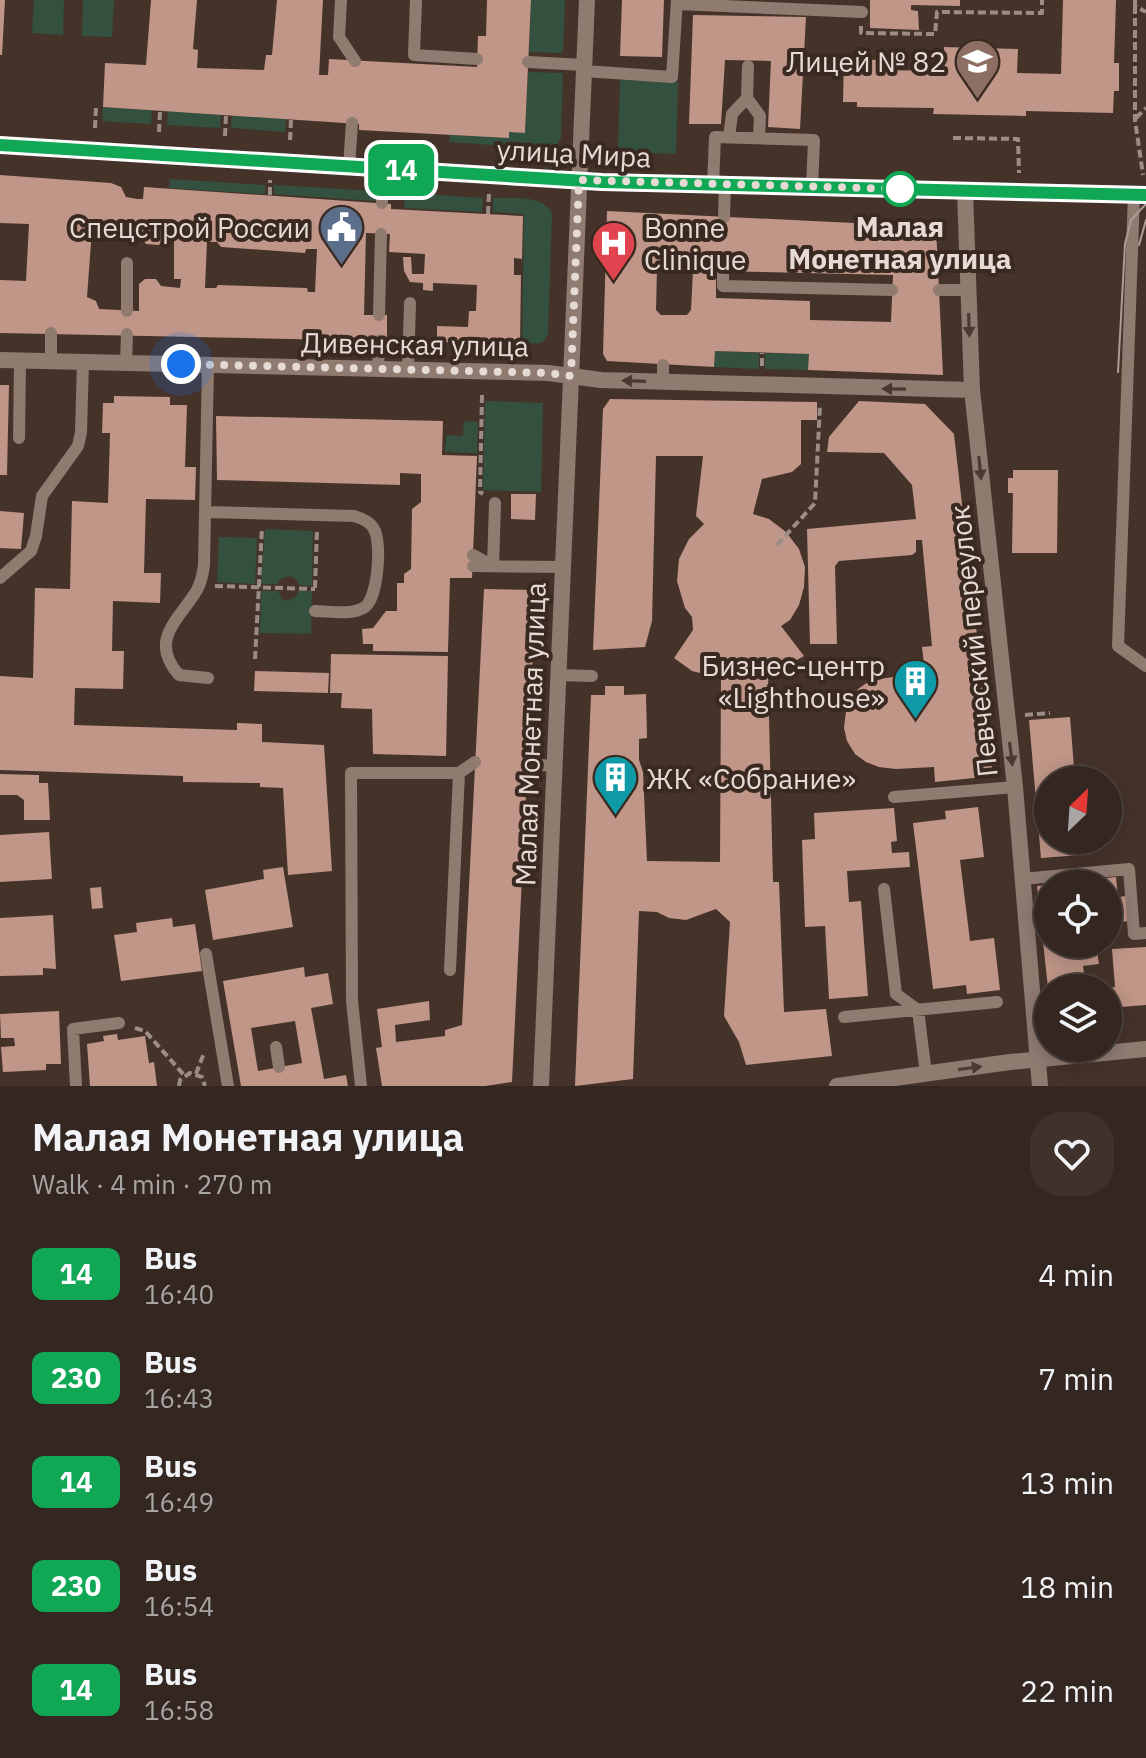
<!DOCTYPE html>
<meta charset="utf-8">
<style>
body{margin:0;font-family:"IBM Plex Sans",sans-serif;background:#3f322d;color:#f1f3f6;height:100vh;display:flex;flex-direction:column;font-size:30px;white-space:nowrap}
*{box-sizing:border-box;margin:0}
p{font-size:26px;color:#a9a5a5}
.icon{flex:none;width:44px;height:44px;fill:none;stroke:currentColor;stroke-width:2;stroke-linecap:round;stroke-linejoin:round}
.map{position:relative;height:1086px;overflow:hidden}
.details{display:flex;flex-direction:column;background:#342620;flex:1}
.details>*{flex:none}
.badge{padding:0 16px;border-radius:12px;font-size:28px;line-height:52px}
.needle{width:52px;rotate:25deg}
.controls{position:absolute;left:1034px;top:766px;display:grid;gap:16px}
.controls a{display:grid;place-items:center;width:88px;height:88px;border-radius:50%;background:#342620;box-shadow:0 4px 20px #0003,0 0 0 2px #4e433e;font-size:40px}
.you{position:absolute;width:40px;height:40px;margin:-20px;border:6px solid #fff;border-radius:50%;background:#1a73e8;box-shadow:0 0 0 12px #1a73e833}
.map>.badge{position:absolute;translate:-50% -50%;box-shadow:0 0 0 4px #fff}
.round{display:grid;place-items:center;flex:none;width:84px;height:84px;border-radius:32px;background:#3f322d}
.headline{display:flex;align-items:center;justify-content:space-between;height:136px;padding:0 32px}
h1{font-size:38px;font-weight:700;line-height:60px}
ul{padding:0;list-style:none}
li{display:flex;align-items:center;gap:24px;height:104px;padding:0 32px}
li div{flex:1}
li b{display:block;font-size:30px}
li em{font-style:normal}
li .badge{min-width:88px;font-weight:700;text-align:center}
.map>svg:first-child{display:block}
</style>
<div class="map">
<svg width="1146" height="1086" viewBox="0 0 1146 1086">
<rect width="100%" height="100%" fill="#45332a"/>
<path fill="#33513e" d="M34 0H64L63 35 32 33Z
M83 0H114L112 37 82 36Z
M531 0H565L563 53 529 52Z
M528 72 563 73 561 138 557 145 549 149 449 142 450 135 509 137V132L525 133Z
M620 80 678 82 676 154 618 152Z
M103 107 152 110 151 124 102 121Z
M168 111 221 115 220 128 167 125Z
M232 115 286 119 285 132 231 128Z
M170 179 265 185V194L169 188Z
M274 185 375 191V201L274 194Z
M405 193 483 198 482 212 404 208Z
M493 198C512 199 542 194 552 213L548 334 542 343 522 344 524 214 493 212Z
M715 351 759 353V369L714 367Z
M765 353 809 354 808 370 765 369Z
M485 401 543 403 541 492 483 490Z
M464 421 478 422 477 453 445 452 446 435 463 436Z
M265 529 313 531 312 586 299 585 297 580 291 576 280 579 278 584H261Z
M219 537 257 538 255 584 217 582Z
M261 591H278L282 599 288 601 296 596 298 591H312L311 634 260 633Z"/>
<path fill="#bf9687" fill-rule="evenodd" d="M0 0H5L2 55H0Z
M151 0H197L193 49 198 50 197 68 264 70 266 55H272L277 0H323L319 75H328L329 59 477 67 478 36H486L487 0H531L525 133 509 132V138L359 130V124L103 107 105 63 146 65Z
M622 0H664L662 57 620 56Z
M870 0H960V6L911 5V10L918 11 919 30 870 28Z
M1063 0H1116L1114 63H1119V91H1114L1113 113 1026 111V116L933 114 934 108 857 107V102H843L844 59 879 60 878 70 944 71V47L1018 49 1017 73 1061 74Z
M693 15 806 17 800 129 768 127 771 61 725 60 721 124H689Z
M0 175 111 183 121 187 126 197 137 199H143L144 187 391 204V209L523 216 522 259 514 258V275H521L520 344 437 342V326L468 327 469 311H476L477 285 433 283V291L423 290V283L410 282 404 271 403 257H411L412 274H424L425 254 389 252 390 234 366 233 364 315H387V341L0 333V280L26 281 29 224 0 223ZM92 230 142 233V239L146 244 159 245 164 238 174 239V279H181L180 288 161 286 156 279H145L139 284V311L99 309 96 301 87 297ZM207 242H217L221 247 305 253 306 249H317L315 292H308L307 288 218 285 216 288H205Z
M607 211 936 227 943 375 808 370 809 354 715 351 714 367 607 361 603 354ZM662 264H688L693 270 691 310 687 315H661L656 310 657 269ZM716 271 893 275 891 322 810 320V301L716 298Z
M0 385H9L7 475H0Z
M114 396 170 397V405H187L185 467H196L195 500 146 499 144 573H161L160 603 113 601 112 651H124L123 689 75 688 74 725 237 730V723L262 724V742L324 745 332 871 288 875 283 788 260 787V783L183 782V776L0 770V676L33 678 35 588 70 589 72 501 108 503 110 433H102L103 403H114Z
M610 399 817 402V420H801V464L792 472 762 479 753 514 769 519 786 532 799 549 805 567 804 587 799 605 790 620 781 626 804 656 768 676 773 882H779L784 1012 826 1009 832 1056 746 1065 739 1042 724 1016 730 922 716 909 686 920 669 918 657 912 639 911 633 1079 575 1086 591 695H605V686H624V695L646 694 647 738 639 739V760L643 772 647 861 720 862 721 678 692 671 674 658 693 630 692 617 685 608 677 581 679 559 689 539 704 524 696 516 703 456H656L652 621 645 647 593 650 603 409Z
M859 401 925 404 954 434 993 776 935 782 934 767 896 769 879 767 866 762 855 754 847 741 844 728 846 711 858 689 871 680 925 673 922 647 932 646 922 540H916V552L912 555 839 561 835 566 837 644H810L807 529 916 519 912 485 884 453 827 452 829 437Z
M216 416 443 421 442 455 477 456 472 578H450L448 652 373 651V644H363L362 629 373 628 386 611H397V583H404V574L411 569 412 509 421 502V474L400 473V485L217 480Z
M1013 470H1058L1057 553H1012L1013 493H1008V478H1013Z
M511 494H536L535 520 511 519Z
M0 511 24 513 21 549 0 548Z
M484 589 536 590 512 1082 485 1086H382L376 1048 382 1047 377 1009 429 1001 430 1020 395 1025 396 1042 445 1036V1030L462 1025Z
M331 654 448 656 446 756 373 754 372 709 341 708 342 693H330Z
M255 671 329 673 328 693 254 691Z
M1070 717 1075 780H1048V840H1080L1081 855 1041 858 1029 720Z
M0 774 39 775V783H48L50 820H24V800L17 795H0Z
M978 807 984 857 960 860 970 941 994 938 1000 990 967 994 966 985 933 989 913 823 946 819 945 811Z
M894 808 897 841 891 842 892 853 909 852 910 867 847 871 849 902 861 901 868 996 829 999 825 926 805 927 802 840 815 839 814 813Z
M49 832 52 879 0 882V835Z
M283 867 293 927 213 940 205 890 264 879 263 870Z
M1116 877 1118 897 1127 896 1130 921 1108 923V884H1074V882Z
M1048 885V944H1096L1099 964 1083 966 1086 988H1048L1037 886Z
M101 887 103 908 92 909 90 888Z
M53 915 56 969 43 968V975L0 976V918Z
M172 918 173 927 195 924 202 971 121 981 114 935 137 932 136 923Z
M1146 947V1005L1108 1008V988L1115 987 1112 949Z
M304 967 305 977 328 973 333 1004 311 1008 324 1079 346 1075 348 1086H241L223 981ZM295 1021 302 1063 258 1071 251 1028Z
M59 1011 61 1064H46V1070L3 1072 1 1047 15 1046 14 1038H1L0 1014Z
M117 1034 118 1040 145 1036 149 1063 154 1062 157 1086H90L87 1044 104 1041 103 1036Z"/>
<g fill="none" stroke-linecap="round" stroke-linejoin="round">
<path stroke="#9b8d86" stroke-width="4" stroke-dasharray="8 4" stroke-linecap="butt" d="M1135 0V6L1146 12
M1135 6V120L1143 175
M861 26V33L935 34 937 12 1042 13V0
M1136 118 1146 108
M95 128 96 106
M159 132 160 111
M225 136 226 115
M953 138 1018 139 1019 173
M290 140 291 119
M270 195V180
M488 214 489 193
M762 366V353
M482 395 480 492 483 494
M777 545 815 503 820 405
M215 586 315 589
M315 588 317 529
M255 659 262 528
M1025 715 1050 713
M135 1028 145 1031 184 1075
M196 1074 204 1053
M179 1086 180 1080 190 1073 202 1077 205 1086"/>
<path stroke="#907b71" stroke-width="12" d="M341 0 339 37 355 61
M416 0 414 55 477 59
M677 4 862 12
M528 62 584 65
M584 71 672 77 677 0
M747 98 760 116 759 138
M729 137 732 114 747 98 748 66
M349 167 352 123
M713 185 715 137 814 140 812 187
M1134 194 1118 646 1146 666
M382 203 383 169
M724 217 725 185
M723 271V286L892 290
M939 290H968
M127 311V263
M379 315 381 234
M51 333V361
M126 363 127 334
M378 369 379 341
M408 370 410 303
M663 382V365
M19 438 20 361
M206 512 354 516C361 518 370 521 374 529 382 543 378 597 365 607 352 616 329 611 315 611
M473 555 493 566 495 503
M473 566 563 567
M0 578 31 551 36 536 42 496 78 446 81 432 83 362
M558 675 592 676
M208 678 179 675C148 640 179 620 197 590 201 582 203 574 204 565L208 365
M528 764 554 766
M894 797 1015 787
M1022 879 1129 869 1134 934 1146 933
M884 889 896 994 918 1010 926 1074
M206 954 228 1086
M450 970 459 773
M844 1017 997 1002
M276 1047 279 1067
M76 1086 73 1029 119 1023
M361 1086 352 1001 351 773H459L475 762"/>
<path stroke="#907b71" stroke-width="16" d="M965 191 972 390 1015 787 1040 1086
M0 360 548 373 601 380 972 390
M541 1086 587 0
M837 1086 1010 1062 1146 1049"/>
<path stroke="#a68863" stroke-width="16" d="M0 145 602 182 1146 195"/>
<path stroke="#ab9d96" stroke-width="2" d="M1139 245 1146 220
M1118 372 1125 244 1131 220 1146 204"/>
</g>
<defs><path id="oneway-solid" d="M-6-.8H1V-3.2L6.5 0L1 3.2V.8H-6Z" transform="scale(2)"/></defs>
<g fill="#4b3930">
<use href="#oneway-solid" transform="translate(969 325) rotate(88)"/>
<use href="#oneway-solid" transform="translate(634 381) rotate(-178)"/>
<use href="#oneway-solid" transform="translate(894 389) rotate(-179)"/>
<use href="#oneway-solid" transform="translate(980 468) rotate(84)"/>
<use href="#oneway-solid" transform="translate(1011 754) rotate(83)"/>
<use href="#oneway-solid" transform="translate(970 1068) rotate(-8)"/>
</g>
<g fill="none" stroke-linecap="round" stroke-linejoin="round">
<defs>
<path id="line" d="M0 145 602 182 1146 195"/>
</defs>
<use href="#line" stroke="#fff" stroke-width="18"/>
<use href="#line" stroke="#10a855" stroke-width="12"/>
<path stroke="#e6dad5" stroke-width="8" stroke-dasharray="0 14.4" d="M181 364 548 373 571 376 579 180 900 189"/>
</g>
<defs>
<symbol id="school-pin" viewBox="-11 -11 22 30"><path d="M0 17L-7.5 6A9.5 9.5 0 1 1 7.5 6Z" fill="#8d6e63" stroke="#3a2920"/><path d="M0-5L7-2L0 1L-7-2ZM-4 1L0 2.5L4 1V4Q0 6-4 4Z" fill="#fff"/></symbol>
<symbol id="civic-pin" viewBox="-11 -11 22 30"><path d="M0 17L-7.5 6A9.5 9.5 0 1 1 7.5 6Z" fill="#5c6f8a" stroke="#3a2920"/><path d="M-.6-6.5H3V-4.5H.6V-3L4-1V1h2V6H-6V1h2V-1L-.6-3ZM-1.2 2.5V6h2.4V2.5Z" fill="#fff"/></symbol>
<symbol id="hospital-pin" viewBox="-11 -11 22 30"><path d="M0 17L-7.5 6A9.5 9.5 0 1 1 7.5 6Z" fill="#e0444e" stroke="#3a2920"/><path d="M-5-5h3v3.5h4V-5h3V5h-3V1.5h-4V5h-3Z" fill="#fff"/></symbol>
<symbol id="building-pin" viewBox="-11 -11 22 30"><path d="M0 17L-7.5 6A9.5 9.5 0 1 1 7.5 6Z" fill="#0f9aa8" stroke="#3a2920"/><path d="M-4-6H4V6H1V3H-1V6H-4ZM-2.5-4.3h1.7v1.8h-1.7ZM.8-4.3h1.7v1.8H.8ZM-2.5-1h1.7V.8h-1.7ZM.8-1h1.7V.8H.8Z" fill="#fff"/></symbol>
</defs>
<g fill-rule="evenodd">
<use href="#school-pin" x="952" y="36" width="51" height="69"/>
<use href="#civic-pin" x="316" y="202" width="51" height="69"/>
<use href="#hospital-pin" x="588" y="218" width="51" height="69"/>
<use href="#building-pin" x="890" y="656" width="51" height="69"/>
<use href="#building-pin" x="590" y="752" width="51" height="69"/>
</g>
<circle fill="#fff" stroke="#10a855" stroke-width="4" cx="900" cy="189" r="16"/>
<g text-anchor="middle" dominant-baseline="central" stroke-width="8" stroke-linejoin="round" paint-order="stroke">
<g font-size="28" fill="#e6dad5" stroke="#3a2920" text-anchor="end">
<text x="946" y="61">Лицей № 82</text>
<text x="310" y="227">Спецстрой России</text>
<text x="644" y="227" text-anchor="start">Bonne<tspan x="644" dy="32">Clinique</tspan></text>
<text x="885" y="665">Бизнес-центр<tspan x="885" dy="32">«Lighthouse»</tspan></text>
<text x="646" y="778" text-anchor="start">ЖК «Собрание»</text>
</g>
<g font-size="28" fill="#e6dad5" stroke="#3a2920">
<text transform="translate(574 153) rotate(3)">улица Мира</text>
<text transform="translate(415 344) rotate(1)">Дивенская улица</text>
<text transform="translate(973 641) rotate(-96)">Певческий переулок</text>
<text transform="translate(530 734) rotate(-88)">Малая Монетная улица</text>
</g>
<g font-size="28" font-weight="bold" fill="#e6dad5" stroke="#3a2920">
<text x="900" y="226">Малая<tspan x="900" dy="32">Монетная улица</tspan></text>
</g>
</g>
</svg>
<div class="controls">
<a><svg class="needle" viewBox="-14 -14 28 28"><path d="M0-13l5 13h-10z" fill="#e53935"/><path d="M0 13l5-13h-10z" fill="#a9a5a5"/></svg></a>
<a><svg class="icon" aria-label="locate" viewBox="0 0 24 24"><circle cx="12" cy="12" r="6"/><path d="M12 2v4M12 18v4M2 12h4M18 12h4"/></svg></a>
<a><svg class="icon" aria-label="layers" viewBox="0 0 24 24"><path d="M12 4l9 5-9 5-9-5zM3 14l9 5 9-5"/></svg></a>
</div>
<div class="you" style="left:181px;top:364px"></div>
<b class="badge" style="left:401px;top:170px;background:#10a855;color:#fff">14</b>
</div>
<section class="details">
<div class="headline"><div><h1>Малая Монетная улица</h1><p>Walk · 4 min · 270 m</p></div><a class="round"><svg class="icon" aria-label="heart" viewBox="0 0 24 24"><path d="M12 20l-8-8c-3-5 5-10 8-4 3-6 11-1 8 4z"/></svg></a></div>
<ul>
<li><span class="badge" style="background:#10a855;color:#fff">14</span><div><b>Bus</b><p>16:40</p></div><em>4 min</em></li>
<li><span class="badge" style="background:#10a855;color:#fff">230</span><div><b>Bus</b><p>16:43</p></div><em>7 min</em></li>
<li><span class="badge" style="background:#10a855;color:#fff">14</span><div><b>Bus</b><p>16:49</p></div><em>13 min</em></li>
<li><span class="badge" style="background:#10a855;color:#fff">230</span><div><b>Bus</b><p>16:54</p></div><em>18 min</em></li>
<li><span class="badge" style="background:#10a855;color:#fff">14</span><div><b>Bus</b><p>16:58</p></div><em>22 min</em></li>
</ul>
</section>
